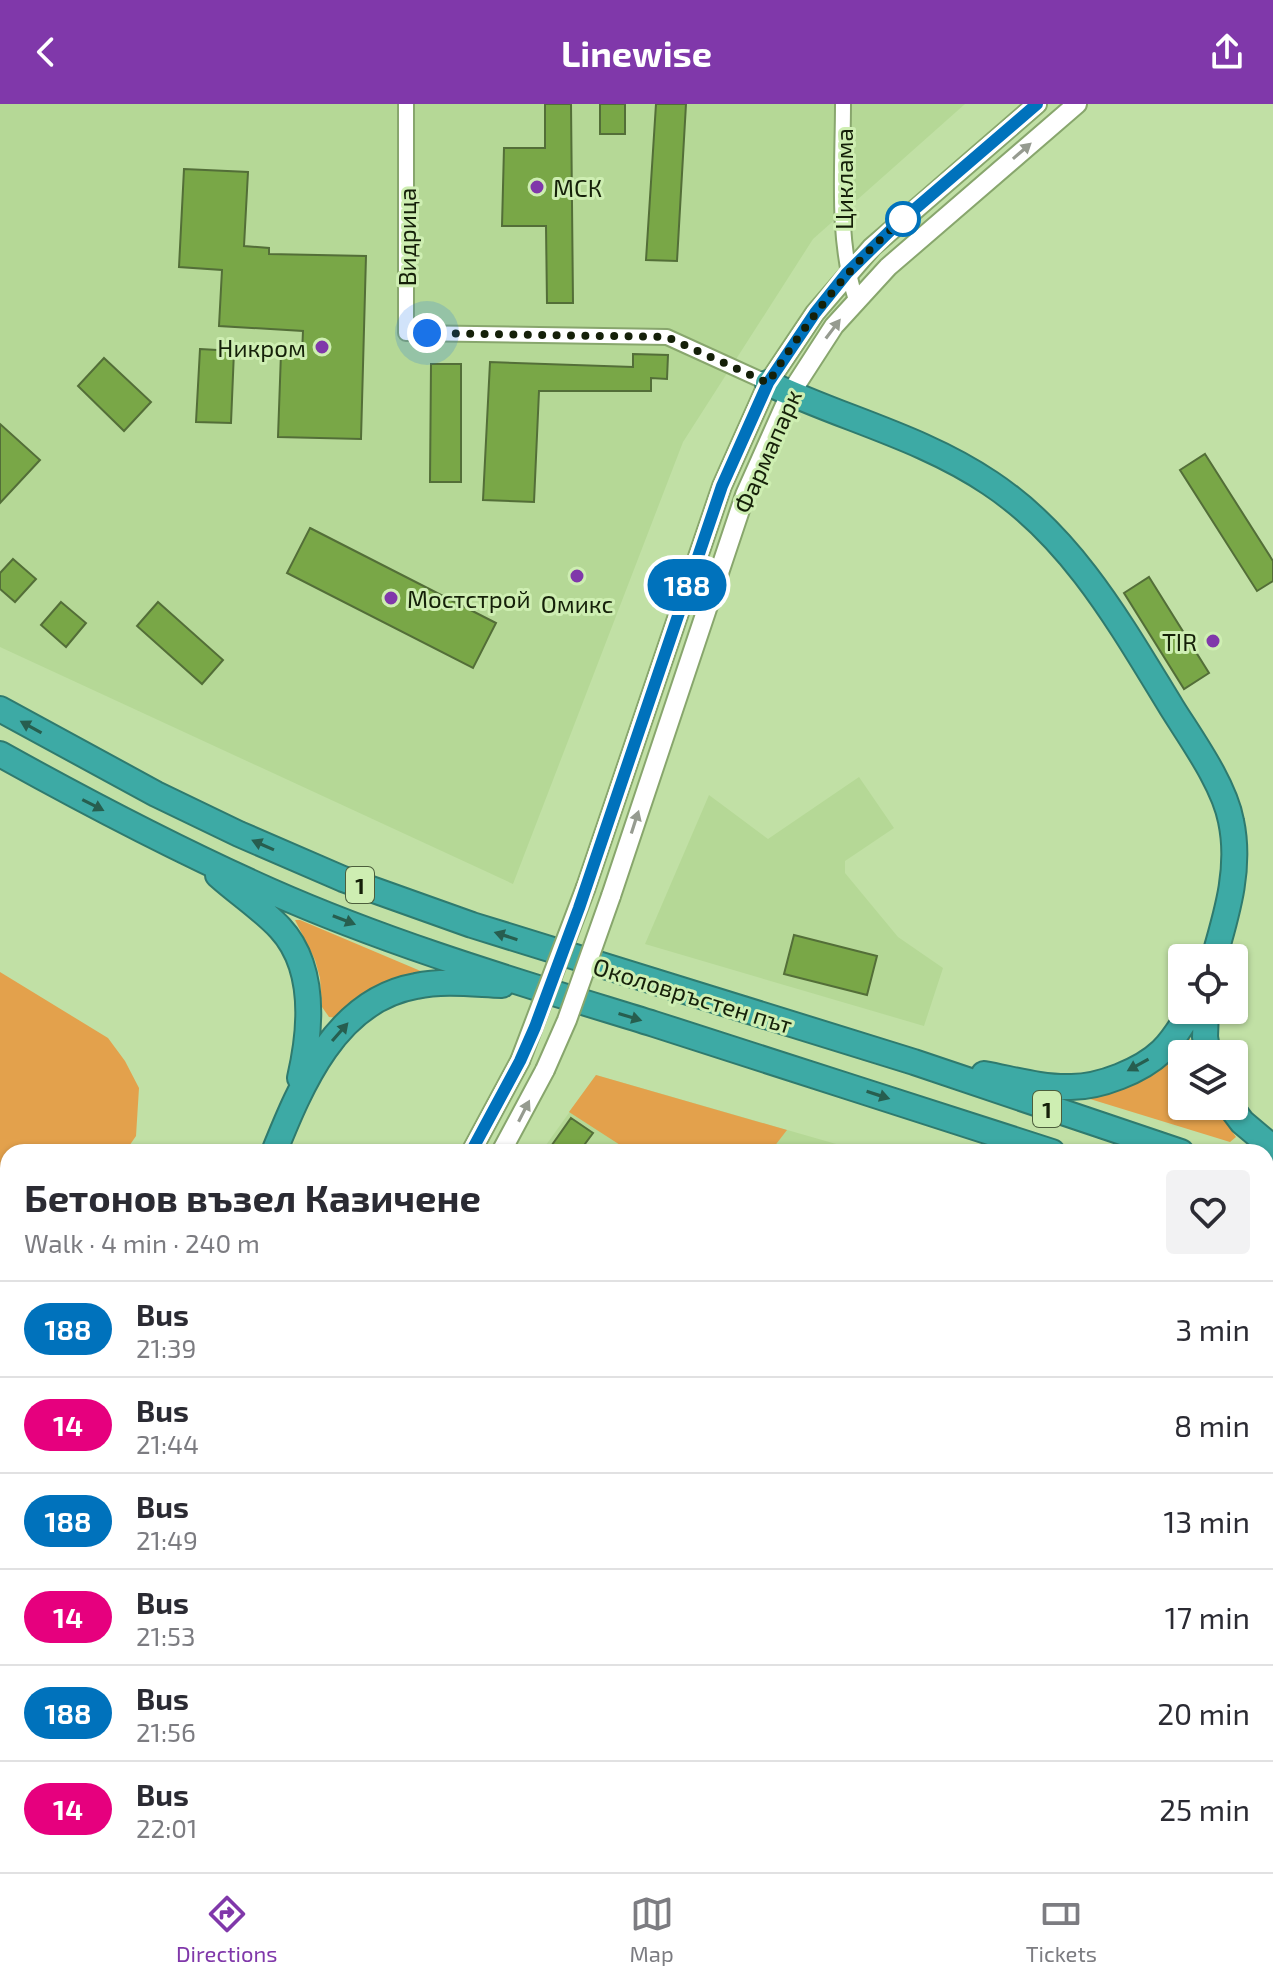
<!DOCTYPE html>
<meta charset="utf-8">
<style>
body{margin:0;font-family:"Exo 2",sans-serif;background:#f2f2f3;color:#2b2b33;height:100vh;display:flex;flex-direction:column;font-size:30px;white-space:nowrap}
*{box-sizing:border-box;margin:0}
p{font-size:26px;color:#7c7c81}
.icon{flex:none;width:44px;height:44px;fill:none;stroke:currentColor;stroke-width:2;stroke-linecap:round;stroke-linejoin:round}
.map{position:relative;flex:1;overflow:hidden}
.drawer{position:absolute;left:0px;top:1040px;width:1274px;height:728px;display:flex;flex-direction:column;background:#fff;border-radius:24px 24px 0 0;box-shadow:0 2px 6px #0004}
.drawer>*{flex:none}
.badge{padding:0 16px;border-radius:26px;font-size:28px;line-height:52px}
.buttons{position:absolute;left:1168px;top:840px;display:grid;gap:16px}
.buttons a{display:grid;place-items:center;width:80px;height:80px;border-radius:8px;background:#fff;box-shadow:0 2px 6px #0004;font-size:40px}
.you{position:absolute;width:40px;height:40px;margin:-20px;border:6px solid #fff;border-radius:50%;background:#1a73e8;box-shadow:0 0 0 12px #1a73e833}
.map>.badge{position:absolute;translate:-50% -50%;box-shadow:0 0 0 4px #fff}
.round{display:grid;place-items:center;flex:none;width:84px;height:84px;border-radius:8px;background:#f2f2f3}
.overview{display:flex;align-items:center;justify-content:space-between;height:136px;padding:0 24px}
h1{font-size:38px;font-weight:700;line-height:60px}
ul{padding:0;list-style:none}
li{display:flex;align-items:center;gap:24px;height:96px;padding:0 24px;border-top:2px solid #e1e1e2}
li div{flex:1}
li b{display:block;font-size:30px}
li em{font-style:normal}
li .badge{min-width:88px;font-weight:700;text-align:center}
header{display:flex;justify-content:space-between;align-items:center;height:104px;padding:0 24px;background:#8038aa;color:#fff;font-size:36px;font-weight:700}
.tab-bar{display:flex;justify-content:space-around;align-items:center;height:112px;border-top:2px solid #e1e1e2;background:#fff;font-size:22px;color:#7c7c81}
.tab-bar a{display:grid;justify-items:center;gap:4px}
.tab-bar .selected{color:#8038aa}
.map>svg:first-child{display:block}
</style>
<header><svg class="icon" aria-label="back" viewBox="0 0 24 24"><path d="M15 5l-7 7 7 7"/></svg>Linewise<svg class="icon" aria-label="share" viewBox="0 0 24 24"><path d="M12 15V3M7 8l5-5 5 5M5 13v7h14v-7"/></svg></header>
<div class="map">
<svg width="1273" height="1768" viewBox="0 0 1273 1768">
<rect width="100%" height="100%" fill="#c1e0a5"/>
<path fill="#b5d896" d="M0 0H965L813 135 683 338 513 780 0 543Z
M859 673 894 724 845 757V769L898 833 943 864 924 922 645 840 709 691 768 735Z
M596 971 864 1048H541Z"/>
<path fill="#e3a14c" d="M295 816H300L423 868 396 875 365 892 338 914 329 913 322 903 320 874 315 856Z
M0 868 108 934 125 957 139 984 136 1032 125 1048H8V1087L0 1082Z
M1190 934 1193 950H1182V1002H1215L1236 1033 1230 1038 1090 995 1092 992 1141 977Z
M596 971 787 1026 770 1048H631L569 1008Z"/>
<path fill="#79a747" stroke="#536e38" stroke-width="2" d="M545 0H571L573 199H547L546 122H502L504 44H545Z
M600 0H625V30H600Z
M656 0H686L677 157 646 156Z
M184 65 248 68 244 142 269 144V150L366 152 361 335 278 333 281 249 302 250 303 227 219 222 222 166 179 163Z
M200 245 234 247 231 319 196 318Z
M633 250 668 251 667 275 651 274V287H539L534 398 483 396 490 258 633 263Z
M104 254 151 298 124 327 78 282Z
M431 260H461V378H430Z
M0 320 40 356 0 399Z
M1205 350 1273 457V477L1257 487 1180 366Z
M310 424 496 519 473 564 287 469Z
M13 455 36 475 15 498 0 485V469Z
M1149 473 1209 569 1184 585 1124 489Z
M61 498 86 519 66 543 41 521Z
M158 498 223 556 202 580 137 522Z
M794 831 877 852 867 891 784 870Z
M571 1014 593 1029 579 1048H547Z"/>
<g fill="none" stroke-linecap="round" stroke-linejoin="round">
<defs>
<path id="street" d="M406 0V229L667 233 768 279
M843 0C843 65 836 134 856 196
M0 1562 8 1575
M0 1623 8 1622
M0 1719 8 1730
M34 1760 42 1768
M235 1760 245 1768
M1184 1768 1190 1760"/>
<path id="secondary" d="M586 783 722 382 768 279 815 209 872 143 1037 0
M611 792 745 391 790 290 834 222 888 163 1077 0
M471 1048 520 957
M501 1048 545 966
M0 1592 8 1586"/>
<path id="highway" d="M768 279C841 314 922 333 990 379 1073 434 1121 521 1172 604 1192 636 1224 680 1231 717 1241 764 1227 809 1214 854
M0 605 156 690 239 730 343 775 472 821 914 958 1181 1048
M0 650C88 699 178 746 270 787 394 842 525 880 654 920 787 962 919 1006 1052 1048
M218 771C238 789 261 804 280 824 317 864 311 926 300 974
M1206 906 1205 933 1208 950
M984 970C1012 975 1042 984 1071 983 1100 983 1141 967 1162 947 1174 935 1183 920 1191 906
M1230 1002 1242 1018 1273 1044
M274 1048C301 981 336 896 416 882 444 876 474 880 502 881
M1266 1075 1273 1078
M1266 1115 1273 1118"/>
</defs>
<use href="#street" stroke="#88a66d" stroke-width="18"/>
<use href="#secondary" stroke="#88a66d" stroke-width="22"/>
<use href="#highway" stroke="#2f7a6e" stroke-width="28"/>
<use href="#street" stroke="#fff" stroke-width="14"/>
<use href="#secondary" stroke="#fff" stroke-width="18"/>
<use href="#highway" stroke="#3daaa5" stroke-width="24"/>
<defs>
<path id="secondary-bridge" d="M520 957 586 783
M545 966 567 916 611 792"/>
</defs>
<use href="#secondary-bridge" stroke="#88a66d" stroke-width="22" stroke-linecap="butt"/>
<use href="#secondary-bridge" stroke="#fff" stroke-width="18"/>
</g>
<defs><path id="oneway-solid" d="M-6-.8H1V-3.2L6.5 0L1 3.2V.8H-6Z" transform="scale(2)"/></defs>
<g fill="#969b90">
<use href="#oneway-solid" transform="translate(1022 47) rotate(-41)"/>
<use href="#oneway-solid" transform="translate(833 225) rotate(-53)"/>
<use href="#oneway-solid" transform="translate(635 718) rotate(-72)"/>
<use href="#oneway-solid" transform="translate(524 1007) rotate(-63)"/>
</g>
<g fill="#275e4f">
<use href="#oneway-solid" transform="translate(31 623) rotate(-151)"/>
<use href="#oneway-solid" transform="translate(93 701) rotate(27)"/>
<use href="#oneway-solid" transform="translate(263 741) rotate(-156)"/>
<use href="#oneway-solid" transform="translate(344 816) rotate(21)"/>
<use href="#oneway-solid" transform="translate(506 832) rotate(-162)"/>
<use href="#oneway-solid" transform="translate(630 913) rotate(17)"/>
<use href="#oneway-solid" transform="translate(340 928) rotate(-49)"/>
<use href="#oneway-solid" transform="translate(1138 961) rotate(151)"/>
<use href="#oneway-solid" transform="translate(878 991) rotate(18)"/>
</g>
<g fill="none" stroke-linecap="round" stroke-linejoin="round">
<defs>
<path id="line" d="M471 1048 520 957 535 923 579 804 722 382 768 279 815 209 847 169 894 123 1037 0"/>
</defs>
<use href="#line" stroke="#fff" stroke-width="18"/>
<use href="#line" stroke="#0072bc" stroke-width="12"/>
<path stroke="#152009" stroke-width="8" stroke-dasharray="0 14.4" d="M427 229 667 233 768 279C806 219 848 162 903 115"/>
</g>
<g fill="#8038aa" stroke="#ceeeb2" stroke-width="3">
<circle cx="537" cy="83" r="8"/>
<circle cx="322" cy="243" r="8"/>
<circle cx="577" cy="472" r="8"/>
<circle cx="391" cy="494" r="8"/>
<circle cx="1213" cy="537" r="8"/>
</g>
<circle fill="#fff" stroke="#0072bc" stroke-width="4" cx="903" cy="115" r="16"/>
<g text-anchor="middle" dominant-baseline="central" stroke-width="6" stroke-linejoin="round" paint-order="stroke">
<g fill="#ceeeb2" stroke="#4c5e3c" stroke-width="2">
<rect x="346" y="763" width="28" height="36" rx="6"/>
<rect x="1033" y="987" width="28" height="36" rx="6"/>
</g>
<g font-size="22" font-weight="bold" fill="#152009">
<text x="360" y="781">1</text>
<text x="1047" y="1005">1</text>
</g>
<g font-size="24" fill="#152009" stroke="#ceeeb2">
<text transform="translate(843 75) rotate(-90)">Циклама</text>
<text transform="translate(406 133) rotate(-90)">Видрица</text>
<text transform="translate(767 347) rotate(-66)">Фармапарк</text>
<text transform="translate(693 891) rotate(17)">Околовръстен път</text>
</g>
<g font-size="24" fill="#152009" stroke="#ceeeb2" text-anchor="start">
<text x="553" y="83">МСК</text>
<text x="306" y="243" text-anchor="end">Никром</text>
<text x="407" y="494">Мостстрой</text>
<text x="577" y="499" text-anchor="middle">Омикс</text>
<text x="1197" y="537" text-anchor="end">TIR</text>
</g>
</g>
</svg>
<div class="buttons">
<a><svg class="icon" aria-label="locate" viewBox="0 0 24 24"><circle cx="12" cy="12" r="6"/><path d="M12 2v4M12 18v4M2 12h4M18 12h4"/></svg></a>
<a><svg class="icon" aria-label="layers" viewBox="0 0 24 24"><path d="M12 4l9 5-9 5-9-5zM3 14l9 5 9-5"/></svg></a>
</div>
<div class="you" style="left:427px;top:229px"></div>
<b class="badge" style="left:687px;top:481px;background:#0072bc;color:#fff">188</b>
<section class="drawer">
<div class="overview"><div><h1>Бетонов възел Казичене</h1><p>Walk · 4 min · 240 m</p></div><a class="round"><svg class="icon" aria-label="heart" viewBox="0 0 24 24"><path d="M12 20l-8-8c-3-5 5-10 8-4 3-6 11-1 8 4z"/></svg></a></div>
<ul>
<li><span class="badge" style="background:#0072bc;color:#fff">188</span><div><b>Bus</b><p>21:39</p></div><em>3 min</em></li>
<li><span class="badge" style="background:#e6007e;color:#fff">14</span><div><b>Bus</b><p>21:44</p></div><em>8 min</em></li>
<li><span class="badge" style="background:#0072bc;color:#fff">188</span><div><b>Bus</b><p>21:49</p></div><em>13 min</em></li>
<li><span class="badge" style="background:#e6007e;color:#fff">14</span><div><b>Bus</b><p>21:53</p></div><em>17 min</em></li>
<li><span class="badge" style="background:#0072bc;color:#fff">188</span><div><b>Bus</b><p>21:56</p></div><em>20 min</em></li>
<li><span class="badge" style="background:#e6007e;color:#fff">14</span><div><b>Bus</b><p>22:01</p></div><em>25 min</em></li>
</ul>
</section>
</div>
<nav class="tab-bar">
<a class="selected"><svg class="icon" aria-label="directions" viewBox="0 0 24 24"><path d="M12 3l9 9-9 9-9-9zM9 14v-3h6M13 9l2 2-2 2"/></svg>Directions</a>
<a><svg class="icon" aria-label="map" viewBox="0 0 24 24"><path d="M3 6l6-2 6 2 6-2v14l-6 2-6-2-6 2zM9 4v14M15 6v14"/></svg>Map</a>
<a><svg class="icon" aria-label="tickets" viewBox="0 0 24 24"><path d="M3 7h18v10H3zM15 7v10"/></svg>Tickets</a>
</nav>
